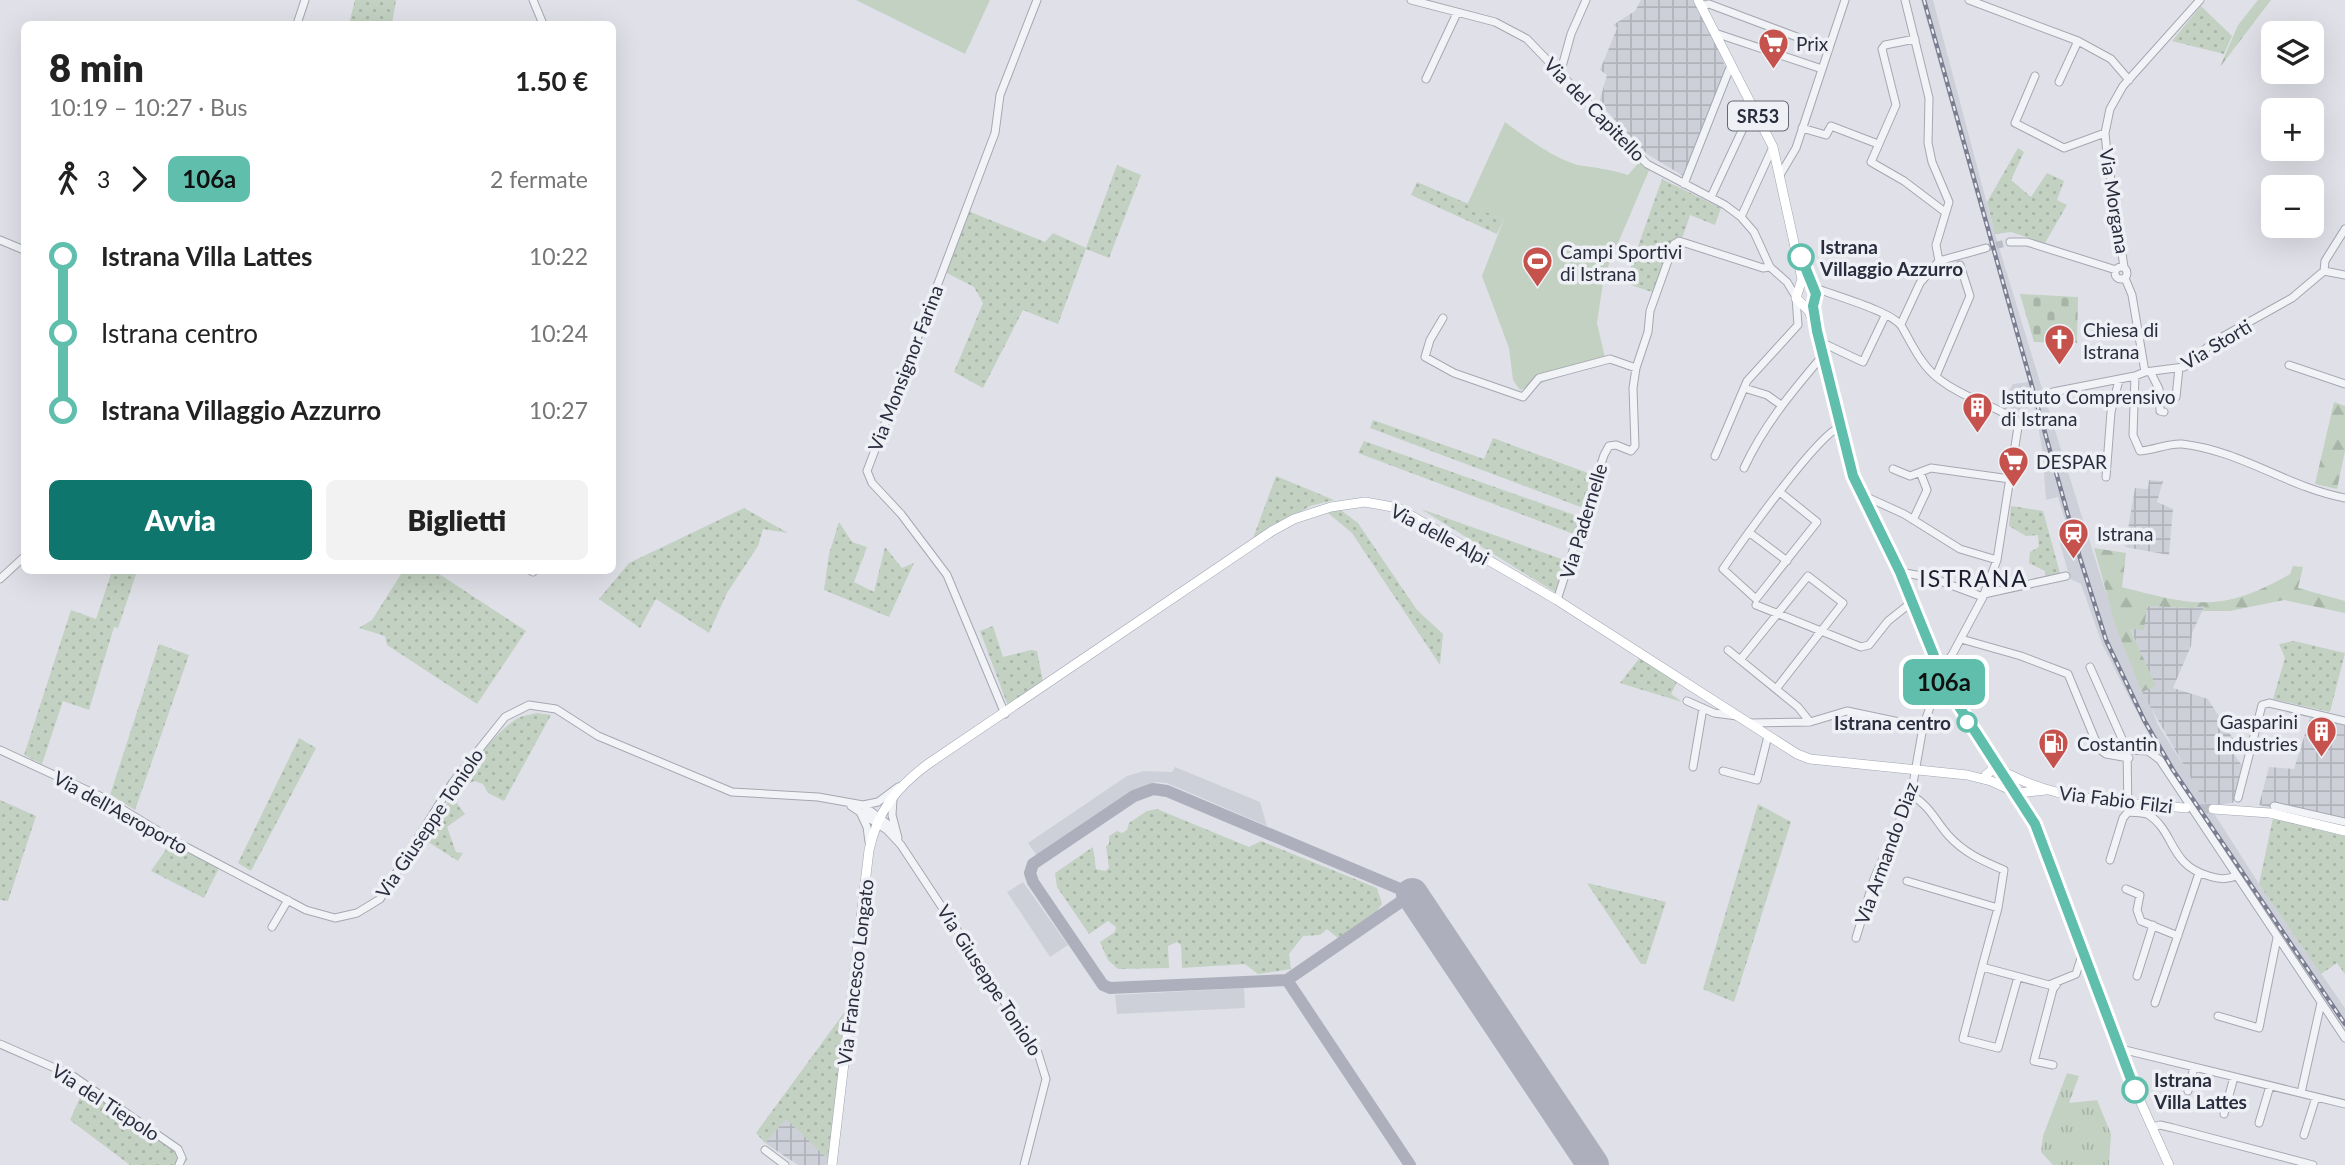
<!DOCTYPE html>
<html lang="it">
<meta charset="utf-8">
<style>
body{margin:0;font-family:Lato,sans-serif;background:#f2f2f2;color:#222;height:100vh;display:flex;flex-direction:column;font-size:26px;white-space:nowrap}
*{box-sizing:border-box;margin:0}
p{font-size:23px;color:#767676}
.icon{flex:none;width:38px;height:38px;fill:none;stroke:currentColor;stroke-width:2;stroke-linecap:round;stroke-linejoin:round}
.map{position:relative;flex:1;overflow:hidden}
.side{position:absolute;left:21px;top:21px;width:595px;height:553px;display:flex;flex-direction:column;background:#fff;border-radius:10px;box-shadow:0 7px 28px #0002}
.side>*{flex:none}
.badge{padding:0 14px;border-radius:10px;font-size:24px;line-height:46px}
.controls{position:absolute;left:2261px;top:21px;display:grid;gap:14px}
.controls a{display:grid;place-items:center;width:63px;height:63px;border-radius:10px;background:#fff;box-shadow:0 7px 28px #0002;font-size:35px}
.map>.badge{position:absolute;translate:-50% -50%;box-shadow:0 0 0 4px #fff}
.legs{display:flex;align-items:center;gap:10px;height:77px;padding:0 28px;font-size:23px}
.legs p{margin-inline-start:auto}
.head{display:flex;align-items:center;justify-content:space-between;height:119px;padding:0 28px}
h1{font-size:38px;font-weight:800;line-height:52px}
.button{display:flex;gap:14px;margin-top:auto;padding:14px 28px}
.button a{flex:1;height:80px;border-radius:10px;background:#0f766e;color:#fff;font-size:28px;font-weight:800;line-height:80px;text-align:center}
.button a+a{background:#f2f2f2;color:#222}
ul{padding:0 28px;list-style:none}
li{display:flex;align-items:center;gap:24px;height:77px;font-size:26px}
li i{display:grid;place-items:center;width:10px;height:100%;margin:0 9px;background:currentColor}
li i::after{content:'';width:18px;height:18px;margin:-9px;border:5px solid;border-radius:50%;background:#fff}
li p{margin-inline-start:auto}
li:first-child i{background:linear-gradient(#0000 50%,currentColor 0)}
li:last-child i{background:linear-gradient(currentColor 50%,#0000 0)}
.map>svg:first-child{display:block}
</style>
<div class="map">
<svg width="2345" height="1165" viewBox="0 0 2345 1165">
<defs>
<pattern id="industrial-grid" width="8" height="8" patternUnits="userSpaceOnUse" patternTransform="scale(1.75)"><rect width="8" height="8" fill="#ced0d9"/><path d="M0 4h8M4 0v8" fill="none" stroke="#b1b3bb"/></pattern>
<pattern id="grass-dots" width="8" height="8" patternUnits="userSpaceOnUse" patternTransform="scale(1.75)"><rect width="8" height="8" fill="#c2d1c1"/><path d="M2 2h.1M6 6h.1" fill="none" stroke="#a7b4a7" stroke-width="1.8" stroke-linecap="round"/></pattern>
<pattern id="forest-firs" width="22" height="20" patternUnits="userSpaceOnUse" patternTransform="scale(1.75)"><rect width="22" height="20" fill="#c2d1c1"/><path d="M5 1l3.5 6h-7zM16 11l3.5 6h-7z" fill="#a7b4a7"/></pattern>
<pattern id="cemetery-stones" width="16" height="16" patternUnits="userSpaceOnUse" patternTransform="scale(1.75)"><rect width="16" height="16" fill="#c2d1c1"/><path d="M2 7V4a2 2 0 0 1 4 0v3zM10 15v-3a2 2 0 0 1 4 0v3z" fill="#a7b4a7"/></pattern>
<pattern id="park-tufts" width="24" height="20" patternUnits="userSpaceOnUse" patternTransform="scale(1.75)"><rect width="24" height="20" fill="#c2d1c1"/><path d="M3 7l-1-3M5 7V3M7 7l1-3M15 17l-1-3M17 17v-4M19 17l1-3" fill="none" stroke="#a7b4a7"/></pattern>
</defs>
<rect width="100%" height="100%" fill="#e0e1e8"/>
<path fill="#ced0d9" d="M1921 0H1933L1995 234 2044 395 2104 587 2158 725 2259 884 2345 1008V1029L2244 883 2133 705 2102 644 2081 584 2070 579 2059 540 2070 537 2058 497 2046 500 2042 447 2033 402 2016 418 1999 408 2013 384 2029 382Z
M1175 767 1260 802 1267 826 1167 783 1155 782 1132 792 1037 856 1028 843 1127 776 1144 771 1172 772Z
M1023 882 1068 945 1050 957 1007 892Z
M1244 988 1245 1008 1117 1014 1115 995Z"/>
<path fill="url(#industrial-grid)" d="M1641 0H1697L1713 31 1726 70 1685 177 1647 154 1599 103 1607 75 1600 70 1617 28 1613 25 1635 11Z
M2149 480 2163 481 2157 502 2173 509 2169 555 2125 547 2135 488 2148 489Z
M2205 605 2192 633 2191 646 2173 688 2208 699 2235 742 2228 746 2243 767 2233 803 2207 806 2142 692 2155 686 2130 628 2147 606 2192 608Z
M2311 715 2345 723V825L2259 805 2269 767 2294 769Z
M786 1118 828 1159V1165H798L765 1143Z"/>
<path fill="url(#grass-dots)" d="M355 0H396L392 24H349Z
M2201 6 2232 36 2224 54 2172 41Z
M2018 148 2024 152 2011 180 2031 197 2047 173 2064 181 2057 200 2067 205 2045 243 2011 232 1995 234 1987 202Z
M1117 165 1141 175 1109 258 1086 249 1058 324 1023 310 983 388 954 372 983 303 974 287 945 272 968 211 1045 242 1053 233 1086 248Z
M1662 179 1721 208 1715 225 1690 215 1683 236 1673 241 1655 293 1625 283Z
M1417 182 1504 219 1497 234 1411 195Z
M1373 420 1484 459 1493 438 1596 476 1586 509 1370 428Z
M1364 441 1583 518 1579 536 1358 453Z
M1276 476 1334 500 1310 506 1252 541Z
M2011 506 2043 511 2060 573 2045 576V571L2029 563 2030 552 2039 547 2038 535 2026 536 2009 526Z
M744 508 788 533 763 529 758 546 727 593 709 633 656 599 640 628 599 599 629 563Z
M1338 508 1358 523 1417 610 1443 634 1440 665 1352 533 1328 513 1327 510Z
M1421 509 1570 562 1558 594Z
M839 522 852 542 867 547 854 582 874 592 885 547 902 568 914 563 889 617 824 590 829 554Z
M433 570 526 631 477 704 387 645 385 636 359 628 372 620 403 571Z
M112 571H137L118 628 114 627 89 710 63 701 42 764 24 755 71 610 96 619Z
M993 626 1003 657 1031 650 1037 651 1043 682 1008 706 980 631Z
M2294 641 2345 653 2330 712 2273 699 2285 658 2279 644Z
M159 644 189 655 135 810 110 795Z
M1641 656 1677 682 1671 694 1682 702 1620 683Z
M537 713 551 715 504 801 488 793 483 784 474 781 464 786 456 802 465 814 447 827 456 852 463 853 458 861 425 840C446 804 479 747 512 722 519 716 528 715 537 713Z
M299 738 316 748 251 871 238 863Z
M0 800 36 816 8 901 0 900Z
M1758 804 1791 822 1734 1002 1703 989Z
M1157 809 1249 847 1261 841 1377 888 1382 904 1376 912 1338 938 1327 929 1320 935 1303 936 1289 954 1291 969 1258 974 1245 964 1182 968 1181 945 1177 942 1168 946 1169 968 1118 969 1108 960 1100 942 1115 932 1116 927 1108 921 1089 934 1057 887 1055 873 1093 847 1096 869 1105 871 1109 868 1106 846 1109 844V836L1117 831 1122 833 1127 830 1129 823 1147 811Z
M2273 818 2345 834V974L2337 963 2321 974 2259 884Z
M172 841 220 866 204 898 151 871Z
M1587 883 1666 902 1646 964H1641Z
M849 1006 828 1159 786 1119 765 1143 756 1133Z
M86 1084 181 1151 188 1159 183 1165H130L70 1120Z"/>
<path fill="url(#forest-firs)" d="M2258 0H2271L2220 67 2238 25Z
M2334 402 2345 406V451L2337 489 2315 484Z
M2094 548 2126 553 2122 587C2194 606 2222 613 2290 574L2293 566 2303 567 2298 588 2345 601V613L2284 600 2230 611H2202L2204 606 2192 608 2147 606 2144 630 2130 629 2156 686 2142 692 2116 627Z"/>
<path fill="url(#cemetery-stones)" d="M2020 294 2078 297 2077 343 2034 342Z"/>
<path fill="url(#park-tufts)" d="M2067 1073 2079 1076 2069 1103 2097 1100 2111 1134 2109 1165H2053L2041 1152 2043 1136Z"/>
<path fill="#c2d1c1" d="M856 0H990L965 54Z
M1505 122C1525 137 1560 163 1584 166 1599 168 1612 170 1628 175L1641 160 1650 168 1604 276 1597 323 1606 362 1520 390 1513 380 1509 348 1482 276 1504 219 1467 205Z"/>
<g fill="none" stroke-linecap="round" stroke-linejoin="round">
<path stroke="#adb0bc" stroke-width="12" d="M1287 980 1110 988 1103 985 1033 882 1030 873 1033 864 1134 796 1153 789 1167 791 1412 894
M1410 1165 1287 980 1412 894"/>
<path stroke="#adb0bc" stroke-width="32" d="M1412 894 1593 1165"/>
<path stroke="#bbbdc6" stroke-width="7" stroke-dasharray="7 3.5" stroke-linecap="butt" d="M1986 248 2010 242"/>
<path stroke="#bbbdc6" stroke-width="9" stroke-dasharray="9 4.5" stroke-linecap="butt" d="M2186 808 2213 809"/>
<defs>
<path id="minor" d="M533 0 543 24
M1411 0 1495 22 1527 39 1647 164 1725 205 1741 217 1754 232 1770 267 1787 282 1796 297
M1905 0 1929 98 1928 143 1932 162 1949 202 1936 245 1939 261
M1969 0 2078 41 2111 59 2129 80
M1701 6 1709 4 1829 49
M297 24 305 0
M1715 33 1822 69
M1915 39 1885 45 1882 49 1896 105 1871 162 1904 181 1945 212
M1560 74 1571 34 1586 0
M2035 76 2015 123 2064 148 2105 133
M1426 79 1457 13
M2059 82 2078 41
M1802 128 1826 135 1831 126 1878 144
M1780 175 1796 148 1845 0
M1684 184 1731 65
M1711 197 1753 107
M1741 217 1773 147
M0 240 24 250
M2010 242H2027L2116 270
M2115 273a6 6 0 1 1 12 0a6 6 0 1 1-12 0Z
M2124 267 2107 154 2105 133 2110 109 2123 86 2200 0
M2324 271 2325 261 2345 229
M2324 271 2345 275
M2125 278 2132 295 2145 372
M1813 287C1831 295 1893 311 1902 327 1913 346 1921 365 1939 379 1963 398 1992 404 2016 420L2018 427 1997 560 1983 597 1952 655 1939 672
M1443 318 1430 340 1425 357 1454 373 1523 397 1539 378 1610 359 1636 368
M1901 324 1920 283 1939 261 1986 248
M1821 345 1825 344 1863 362 1885 316
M2289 365 2345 384
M2151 373 2159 389 2160 411 2164 412
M1936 376 1970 296 1960 265
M2135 376 2133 435 2140 451C2155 450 2168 443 2182 444 2242 451 2287 487 2345 498
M1744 388 1767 395 1781 405
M2053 392 2135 376 2145 372 2184 367 2215 341 2292 298 2324 271
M2176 397 2179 368
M1715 456 1747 381 1798 325 1796 298
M1744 468C1763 427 1790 394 1819 360L1825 358
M1893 469 1910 476 1931 468 2010 479
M2106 477 2111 412 2119 380
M1781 493 1817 522 1756 599 1723 569C1740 544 1818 434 1840 427
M1860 494 1904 514 1960 549 1997 560
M1913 520 1927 490 1920 472
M1750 533 1787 561
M530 570 533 572
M1900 572 1932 578 1983 597
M0 579 24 557
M1984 594 2066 576
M1557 600 1604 455 1609 446 1616 445 1631 451 1635 446 1633 388 1636 368 1648 332 1650 311 1674 244 1679 241 1763 268 1770 267
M1756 605 1861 647 1869 645 1888 621 1912 602
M1961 639 2021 656 2068 674 2099 749 2106 754 2129 758
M1728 650 1798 707 1810 722
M1740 660 1808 576 1843 603 1776 689
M2090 667 2127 750 2128 812C2135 813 2143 812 2149 815 2175 832 2169 865 2209 876 2219 879 2226 880 2236 876
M1687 701 1714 713 1737 716
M1005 714 947 575 901 514 872 483 867 471 995 133 1000 95 1037 0
M1750 723 1810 722 1847 711 1923 727
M0 750 104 798 173 840 306 910 335 918 357 913 380 899 453 782 505 717 529 705 556 709 598 736 732 792 818 797 863 805 878 802 898 787
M2127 750 2148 751 2160 760 2345 1038
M1693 767 1703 708
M1723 771 1757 780 1768 736
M1911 795C1929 805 1935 820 1948 835 1964 853 1983 861 2004 870L1998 908 1982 967 2049 985 2076 974 2082 955
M2238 798 2262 705 2269 703 2345 721
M893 799 892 815 898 838
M851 806 887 830 901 845 1038 1053 1046 1079 1024 1165
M864 806 893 828
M2274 806 2345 822
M861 814 867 827 869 842
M2110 860 2123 818 2128 812
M1907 881 1998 908
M2126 889 2140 895 2137 910 2141 921 2178 936
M272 927 288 900
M1856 938 1874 879 1911 795 1923 727 1936 690 1943 682
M1982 967 1963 1039 1998 1048 2018 977
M2137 976 2153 925
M2155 1003 2199 873
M2218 1016 2259 1028 2277 938
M0 1044 73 1076 178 1149 182 1158 179 1165
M2117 1048 2345 1104
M2053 1065 2034 1061 2053 989 2057 984
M2188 1091 2194 1067
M2301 1093 2321 1003
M2224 1114 2234 1077
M2259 1123 2270 1086
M2152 1127 2160 1125 2173 1128 2313 1165
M2304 1135 2316 1097
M765 1150 785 1165"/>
<path id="major" d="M1698 0 1773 147 1802 279 1796 298 1809 311 1817 331 1849 465 1862 499 1900 572 1946 688 2035 823 2123 1063 2169 1165
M1805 271 1816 292 1815 316
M2008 774C2062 802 2126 803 2186 808
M1986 775 1992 770V757
M2213 809 2270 813 2345 831
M832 1165 869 850C878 810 896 788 928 764L1272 531 1294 519 1331 507 1365 502 1398 508 1557 600 1797 754 1810 759 1967 775 1991 781 2017 793 2046 790"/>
</defs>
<use href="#minor" stroke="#a5a7b2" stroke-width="9"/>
<use href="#major" stroke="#a0a4b3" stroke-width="10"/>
<use href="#minor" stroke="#f2f3f6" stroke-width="7"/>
<use href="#major" stroke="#fff" stroke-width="9"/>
<defs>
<path id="rail" d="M1924 0 2080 558 2106 640 2144 720 2173 770 2345 1024"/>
</defs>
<use href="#rail" stroke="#7a7e90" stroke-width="4.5"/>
<use href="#rail" stroke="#eff0f5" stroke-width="2" stroke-dasharray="5" stroke-linecap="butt"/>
</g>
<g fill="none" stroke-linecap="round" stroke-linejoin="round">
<defs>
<path id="line-1" d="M1801 257 1816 294 1813 306 1817 331 1853 476 1900 572 1947 688 2035 824 2135 1090"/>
</defs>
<use href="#line-1" stroke="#fff" stroke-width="16"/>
<use href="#line-1" stroke="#5fbeac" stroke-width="10"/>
</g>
<defs>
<symbol id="supermarket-pin" viewBox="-11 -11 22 30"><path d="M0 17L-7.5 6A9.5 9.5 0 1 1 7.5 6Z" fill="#c5524d" stroke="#eff0f5"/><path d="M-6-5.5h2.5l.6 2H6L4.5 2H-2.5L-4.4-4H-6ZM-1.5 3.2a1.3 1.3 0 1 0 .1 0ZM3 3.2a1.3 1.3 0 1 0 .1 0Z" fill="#fff"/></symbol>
<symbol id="stadium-pin" viewBox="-11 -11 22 30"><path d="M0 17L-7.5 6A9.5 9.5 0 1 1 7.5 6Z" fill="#c5524d" stroke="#eff0f5"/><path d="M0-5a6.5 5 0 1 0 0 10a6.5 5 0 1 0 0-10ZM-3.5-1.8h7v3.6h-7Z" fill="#fff"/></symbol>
<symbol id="church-pin" viewBox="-11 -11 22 30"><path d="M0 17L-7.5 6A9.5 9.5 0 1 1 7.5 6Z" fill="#c5524d" stroke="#eff0f5"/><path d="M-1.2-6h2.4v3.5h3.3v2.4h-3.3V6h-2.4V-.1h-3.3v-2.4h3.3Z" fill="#fff"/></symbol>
<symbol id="building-pin" viewBox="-11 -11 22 30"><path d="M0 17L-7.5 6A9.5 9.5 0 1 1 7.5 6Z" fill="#c5524d" stroke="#eff0f5"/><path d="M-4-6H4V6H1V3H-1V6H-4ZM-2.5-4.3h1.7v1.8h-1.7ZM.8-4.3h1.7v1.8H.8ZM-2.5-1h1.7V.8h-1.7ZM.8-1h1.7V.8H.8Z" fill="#fff"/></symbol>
<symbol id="station-pin" viewBox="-11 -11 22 30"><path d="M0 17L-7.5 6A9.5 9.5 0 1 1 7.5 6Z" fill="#c5524d" stroke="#eff0f5"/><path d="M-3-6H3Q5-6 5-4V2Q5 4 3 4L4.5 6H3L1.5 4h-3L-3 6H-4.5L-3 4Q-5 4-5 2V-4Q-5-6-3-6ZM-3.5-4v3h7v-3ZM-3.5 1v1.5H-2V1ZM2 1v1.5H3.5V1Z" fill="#fff"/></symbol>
<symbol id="fuel-pin" viewBox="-11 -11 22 30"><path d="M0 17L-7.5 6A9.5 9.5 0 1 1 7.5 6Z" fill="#c5524d" stroke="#eff0f5"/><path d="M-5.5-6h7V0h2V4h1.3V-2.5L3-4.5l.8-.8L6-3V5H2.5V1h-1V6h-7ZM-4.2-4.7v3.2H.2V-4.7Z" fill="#fff"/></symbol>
</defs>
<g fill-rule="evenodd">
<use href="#supermarket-pin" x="1756" y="26" width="35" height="47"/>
<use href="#stadium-pin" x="1520" y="244" width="35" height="47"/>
<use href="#church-pin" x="2042" y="322" width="35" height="47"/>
<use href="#building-pin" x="1960" y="390" width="35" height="47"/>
<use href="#supermarket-pin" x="1996" y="444" width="35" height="47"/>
<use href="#station-pin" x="2056" y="516" width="35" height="47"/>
<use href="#building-pin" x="2304" y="714" width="35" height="47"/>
<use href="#fuel-pin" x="2036" y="726" width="35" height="47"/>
</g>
<g fill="#fff" stroke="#5fbeac" stroke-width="3.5">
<circle cx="1801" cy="257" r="12"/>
<circle cx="1967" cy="722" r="9"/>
<circle cx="2135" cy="1090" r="12"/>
</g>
<g text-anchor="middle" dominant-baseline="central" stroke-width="7" stroke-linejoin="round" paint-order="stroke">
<rect fill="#eff0f5" stroke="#646875" stroke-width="2" x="1728" y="101.5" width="60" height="29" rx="5"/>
<g font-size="18" font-weight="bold" fill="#292d3e">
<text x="1758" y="116">SR53</text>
</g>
<g font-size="19" fill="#292d3e" stroke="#eff0f5" text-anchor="start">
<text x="1796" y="43">Prix</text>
<text x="1560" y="251">Campi Sportivi<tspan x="1560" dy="22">di Istrana</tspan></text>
<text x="2083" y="329">Chiesa di<tspan x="2083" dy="22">Istrana</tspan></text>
<text x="2001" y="396">Istituto Comprensivo<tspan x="2001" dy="22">di Istrana</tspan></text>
<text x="2036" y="461">DESPAR</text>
<text x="2097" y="533">Istrana</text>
<text x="2298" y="721" text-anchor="end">Gasparini<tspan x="2298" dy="22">Industries</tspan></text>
<text x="2077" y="743">Costantin</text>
</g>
<g font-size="19" fill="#292d3e" stroke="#eff0f5">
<text transform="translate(1595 109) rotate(46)">Via del Capitello</text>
<text transform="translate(2115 201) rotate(81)">Via Morgana</text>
<text transform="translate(2216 344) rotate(-31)">Via Storti</text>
<text transform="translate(905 368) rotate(-69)">Via Monsignor Farina</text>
<text transform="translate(1583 521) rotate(-73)">Via Padernelle</text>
<text transform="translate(1440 534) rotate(28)">Via delle Alpi</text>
<text transform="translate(2116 799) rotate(7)">Via Fabio Filzi</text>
<text transform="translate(121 812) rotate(29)">Via dell'Aeroporto</text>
<text transform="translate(429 823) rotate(-56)">Via Giuseppe Toniolo</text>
<text transform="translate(1886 853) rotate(-70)">Via Armando Diaz</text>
<text transform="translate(855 972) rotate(-83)">Via Francesco Longato</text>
<text transform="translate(990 980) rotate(57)">Via Giuseppe Toniolo</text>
<text transform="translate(106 1102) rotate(33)">Via del Tiepolo</text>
</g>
<g font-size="19" font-weight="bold" fill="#292d3e" stroke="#eff0f5" text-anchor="start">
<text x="1820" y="246">Istrana<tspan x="1820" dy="22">Villaggio Azzurro</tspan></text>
<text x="1951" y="722" text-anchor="end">Istrana centro</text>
<text x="2154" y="1079">Istrana<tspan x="2154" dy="22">Villa Lattes</tspan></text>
</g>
<g font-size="23" letter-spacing="2" fill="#1c1e2f" stroke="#eff0f5">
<text x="1974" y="578">ISTRANA</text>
</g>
</g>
</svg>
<div class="controls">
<a><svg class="icon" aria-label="layers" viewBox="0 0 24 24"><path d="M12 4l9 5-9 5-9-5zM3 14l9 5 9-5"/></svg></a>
<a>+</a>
<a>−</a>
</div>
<b class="badge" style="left:1944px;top:682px;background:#5fbeac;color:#111">106a</b>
<section class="side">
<div class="head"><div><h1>8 min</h1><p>10:19 – 10:27 · Bus</p></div><b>1.50 €</b></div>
<div class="legs"><svg class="icon" aria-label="walk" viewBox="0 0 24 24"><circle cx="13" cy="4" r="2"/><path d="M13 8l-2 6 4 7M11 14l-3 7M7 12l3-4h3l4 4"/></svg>3<svg class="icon" aria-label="forward" viewBox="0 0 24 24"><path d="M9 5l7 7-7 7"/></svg><b class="badge" style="background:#5fbeac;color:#111">106a</b><p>2 fermate</p></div>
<ul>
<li><i style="color:#5fbeac"></i><b>Istrana Villa Lattes</b><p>10:22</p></li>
<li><i style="color:#5fbeac"></i><span>Istrana centro</span><p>10:24</p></li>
<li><i style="color:#5fbeac"></i><b>Istrana Villaggio Azzurro</b><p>10:27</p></li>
</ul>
<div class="button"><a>Avvia</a><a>Biglietti</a></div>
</section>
</div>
